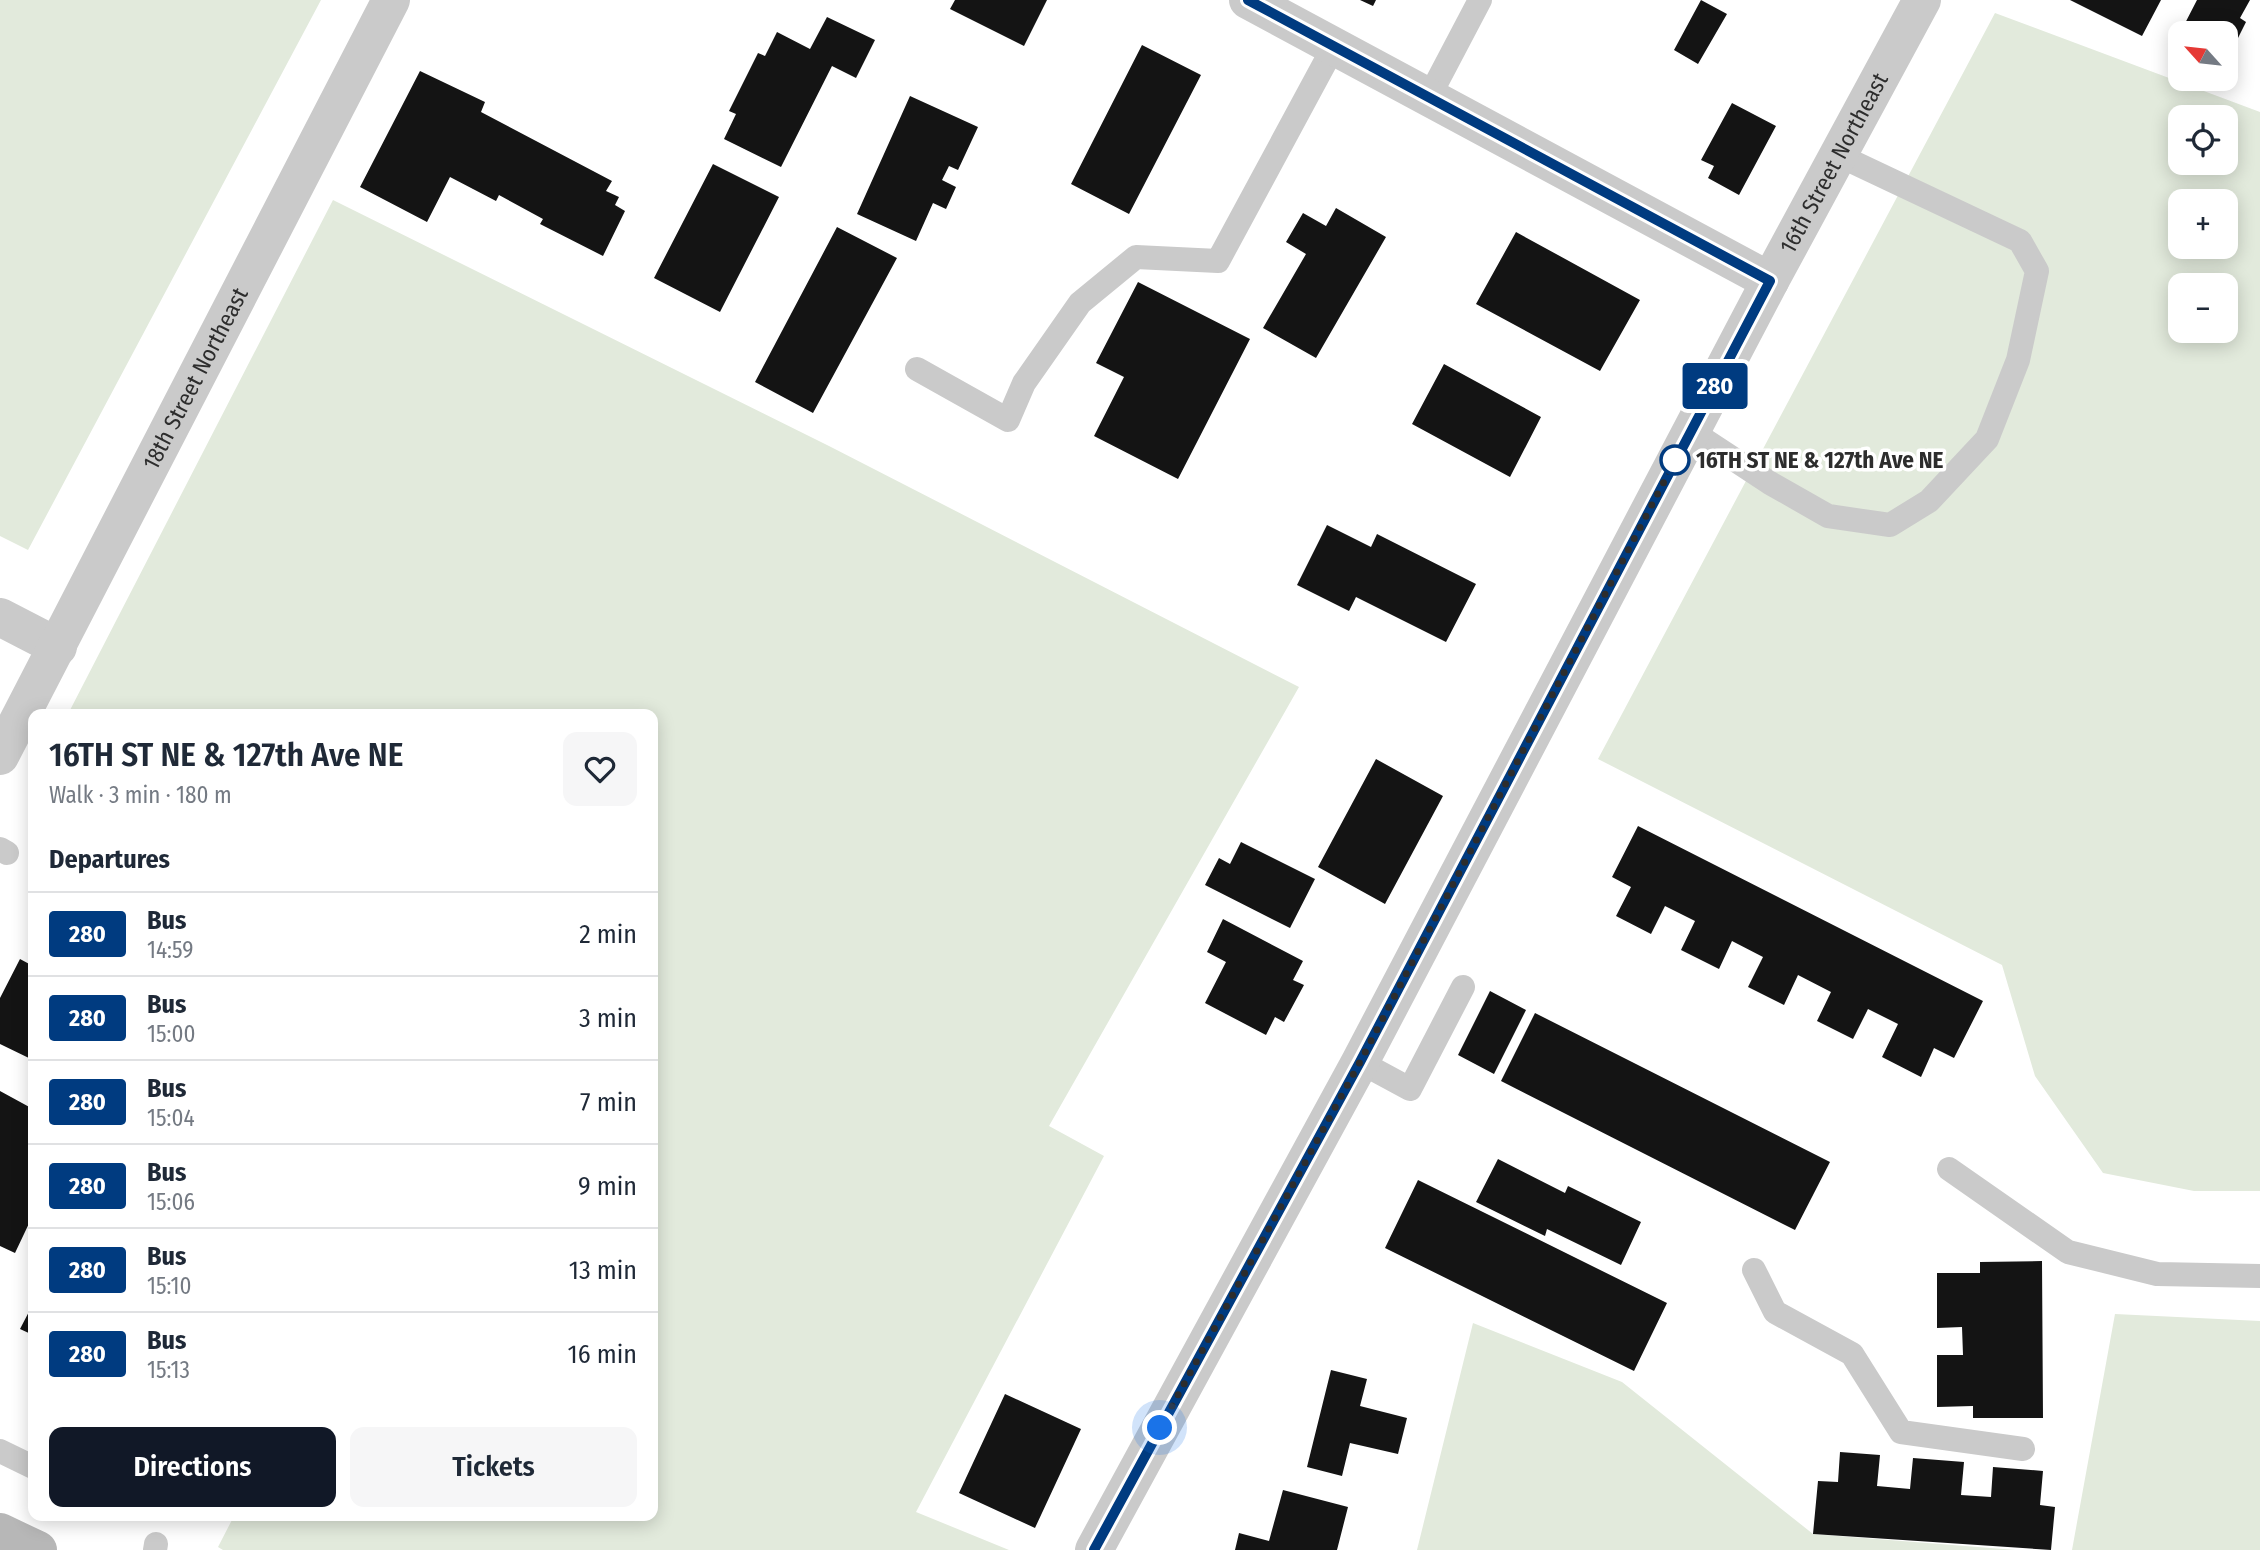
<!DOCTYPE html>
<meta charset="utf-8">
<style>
body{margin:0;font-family:"Fira Sans Condensed",sans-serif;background:#f6f6f7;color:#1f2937;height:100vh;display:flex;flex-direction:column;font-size:26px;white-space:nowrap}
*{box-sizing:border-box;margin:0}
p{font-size:23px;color:#747a83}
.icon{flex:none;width:38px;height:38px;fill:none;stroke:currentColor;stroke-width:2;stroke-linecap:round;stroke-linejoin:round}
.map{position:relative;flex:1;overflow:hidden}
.side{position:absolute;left:28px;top:709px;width:630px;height:812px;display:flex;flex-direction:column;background:#fff;border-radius:14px;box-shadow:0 4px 18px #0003}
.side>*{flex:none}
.badge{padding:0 14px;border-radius:5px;font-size:24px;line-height:46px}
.needle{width:46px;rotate:297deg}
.controls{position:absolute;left:2168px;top:21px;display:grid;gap:14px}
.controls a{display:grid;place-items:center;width:70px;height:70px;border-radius:14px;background:#fff;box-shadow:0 4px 18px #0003;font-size:35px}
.you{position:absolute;width:35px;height:35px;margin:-18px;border:5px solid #fff;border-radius:50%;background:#1a73e8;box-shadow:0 0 0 10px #1a73e833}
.map>.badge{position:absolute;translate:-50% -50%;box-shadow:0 0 0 4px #fff}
h2{padding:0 21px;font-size:26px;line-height:63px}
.round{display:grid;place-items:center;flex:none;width:74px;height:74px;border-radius:14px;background:#f6f6f7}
.summary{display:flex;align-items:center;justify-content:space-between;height:119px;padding:0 21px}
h1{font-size:33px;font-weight:600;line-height:52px}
.primary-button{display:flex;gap:14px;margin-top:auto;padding:14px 21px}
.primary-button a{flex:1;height:80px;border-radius:14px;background:#111827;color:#fff;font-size:28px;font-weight:600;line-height:80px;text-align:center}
.primary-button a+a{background:#f6f6f7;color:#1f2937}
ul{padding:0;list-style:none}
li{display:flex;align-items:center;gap:21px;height:84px;padding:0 21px;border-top:2px solid #e0e1e3}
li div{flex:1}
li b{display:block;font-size:26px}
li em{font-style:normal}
li .badge{min-width:77px;font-weight:700;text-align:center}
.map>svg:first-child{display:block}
</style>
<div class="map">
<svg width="2260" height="1550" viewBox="0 0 2260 1550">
<rect width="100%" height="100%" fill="#fff"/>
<path fill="#e2eadc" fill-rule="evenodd" d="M0 0H321L28 550 0 536Z
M1995 13 2260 112V1191H2194L2103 1173 2035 1076 2002 965 1598 759ZM2180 117H2226V163H2180ZM2180 201H2226V247H2180ZM2180 285H2226V331H2180Z
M333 200 829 446 1299 687 1049 1126 1104 1156 916 1512 1009 1550H223L218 1547 234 1516H653V714H68Z
M2115 1314 2260 1321V1550H2072Z
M1473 1323 1622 1382 1813 1534 2016 1550H1417Z"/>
<path fill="#141414" d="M955 0H1047L1024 46 950 9Z
M1360 0H1376L1373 6Z
M1701 0 1727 14 1698 64 1674 50Z
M2070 0H2161L2142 36Z
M2197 0H2250L2240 18 2246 22 2228 58 2226 33H2180Z
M827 17 875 40 856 78 832 66 781 167 724 139 736 114 729 111 758 53 765 56 777 32 810 49Z
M1142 45 1201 75 1129 214 1071 184Z
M420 71 485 102 481 112 612 181 606 191 619 197 615 205 625 211 603 256 540 224 543 219 499 195 496 201 450 177 427 222 360 187Z
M910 96 978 127 958 170 949 166 942 180 956 187 946 209 933 203 916 241 857 214Z
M1732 103 1776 126 1739 195 1708 178 1714 166 1701 160Z
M713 164 779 197 720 312 654 278Z
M1336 208 1386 237 1316 358 1263 328 1306 254 1286 242 1303 213 1326 226Z
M837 227 897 258 813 413 755 382Z
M1516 232 1640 300 1600 371 1476 304Z
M1138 282 1250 339 1178 479 1094 436 1124 377 1096 363Z
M1444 364 1541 417 1510 477 1412 424Z
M1327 525 1371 547 1377 534 1476 584 1446 642 1356 597 1349 611 1297 585Z
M1376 759 1443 796 1385 904 1318 867Z
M1638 826 1983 1001 1954 1058 1934 1048 1921 1077 1882 1057 1898 1024 1868 1009 1853 1039 1817 1021 1831 992 1798 975 1784 1005 1748 987 1763 957 1732 941 1719 969 1681 950 1695 921 1665 906 1651 934 1616 916 1631 887 1612 877Z
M1241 842 1315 879 1290 928 1205 885 1219 858 1230 864Z
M1223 919 1303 961 1293 980 1304 985 1284 1022 1275 1017 1266 1035 1205 1003 1226 962 1207 952Z
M20 959 33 966V1060L0 1044V998Z
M1490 991 1526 1010 1494 1074 1458 1055Z
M1535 1013 1830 1162 1795 1230 1501 1081Z
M0 1091 33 1109V1215L15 1253 0 1246Z
M1498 1159 1565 1193 1568 1186 1641 1222 1621 1265 1547 1229 1545 1236 1476 1202Z
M1418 1180 1667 1303 1634 1371 1385 1248Z
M2042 1261 2043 1418H1973V1406L1937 1407V1355H1963L1962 1327 1937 1328V1273H1980V1262Z
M33 1304V1335L20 1329Z
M1331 1370 1367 1379 1360 1406 1407 1418 1398 1454 1350 1443 1342 1476 1307 1467Z
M1005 1394 1081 1429 1035 1528 959 1493Z
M1840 1452 1880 1455 1877 1486 1910 1489 1913 1458 1964 1462 1961 1495 1991 1497 1993 1467 2043 1471 2040 1505 2055 1507 2051 1550 1813 1534 1818 1481 1838 1482Z
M1283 1490 1348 1507 1337 1550H1235L1239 1533 1269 1541Z"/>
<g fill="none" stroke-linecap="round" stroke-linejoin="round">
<path stroke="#cacaca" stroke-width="24" d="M1429 97 1480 0
M917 369 1008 420 1024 383 1080 303 1136 257 1218 261 1334 46
M1691 431 1770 483 1828 516 1890 525 1929 501 1987 439 2018 360 2037 271 2020 241 1838 155
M0 849 7 853
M1360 1062 1410 1089 1463 987
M1949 1169 2068 1252 2157 1274 2260 1276
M1754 1270 1775 1312 1852 1354 1901 1432 2023 1449
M0 1451 33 1467
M155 1550 156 1544"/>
<g stroke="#cacaca" stroke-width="38">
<path d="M1248 0 1770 281"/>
<path d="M0 617 58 647"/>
<path id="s1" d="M0 756 391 0"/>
</g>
<path stroke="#cacaca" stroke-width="38" id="s2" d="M1094 1550 1360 1062 1770 281 1922 0"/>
<path stroke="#b7b7b7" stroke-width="38" d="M0 1532 38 1550"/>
</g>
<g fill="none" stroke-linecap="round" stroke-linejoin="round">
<defs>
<path id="line" d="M1094 1550 1360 1062 1770 281 1248 0"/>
</defs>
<use href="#line" stroke="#fff" stroke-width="16"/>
<use href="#line" stroke="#003b80" stroke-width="10"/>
<path stroke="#2d2d2d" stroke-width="7" stroke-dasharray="0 12.6" d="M1160 1428 1360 1062 1678 455 1675 460"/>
</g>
<circle fill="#fff" stroke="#003b80" stroke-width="3.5" cx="1675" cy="460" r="14"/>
<g text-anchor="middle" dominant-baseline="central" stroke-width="7" stroke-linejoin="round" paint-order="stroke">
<g font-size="23" fill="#2d2d2d" stroke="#fff">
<text stroke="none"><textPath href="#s2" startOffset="1572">16th Street Northeast</textPath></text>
<text stroke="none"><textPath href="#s1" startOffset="425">18th Street Northeast</textPath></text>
</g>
<g font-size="23" font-weight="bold" fill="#2d2d2d" stroke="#fff" text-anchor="start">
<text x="1696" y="460">16TH ST NE &amp; 127th Ave NE</text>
</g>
</g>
</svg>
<div class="controls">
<a><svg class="needle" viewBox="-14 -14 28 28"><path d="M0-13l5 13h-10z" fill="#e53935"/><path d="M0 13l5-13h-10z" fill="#747a83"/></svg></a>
<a><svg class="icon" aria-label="locate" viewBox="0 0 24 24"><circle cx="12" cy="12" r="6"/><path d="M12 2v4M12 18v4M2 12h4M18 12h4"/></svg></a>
<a>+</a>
<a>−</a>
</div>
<div class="you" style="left:1160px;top:1428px"></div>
<b class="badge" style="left:1715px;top:386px;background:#003b80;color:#fff">280</b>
<section class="side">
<div class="summary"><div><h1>16TH ST NE &amp; 127th Ave NE</h1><p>Walk · 3 min · 180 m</p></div><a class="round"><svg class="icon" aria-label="heart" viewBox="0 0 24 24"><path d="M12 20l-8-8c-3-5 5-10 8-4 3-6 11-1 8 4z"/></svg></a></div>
<h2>Departures</h2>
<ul>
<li><span class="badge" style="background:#003b80;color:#fff">280</span><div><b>Bus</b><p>14:59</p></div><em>2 min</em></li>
<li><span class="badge" style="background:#003b80;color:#fff">280</span><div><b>Bus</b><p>15:00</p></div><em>3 min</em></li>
<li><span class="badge" style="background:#003b80;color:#fff">280</span><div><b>Bus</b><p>15:04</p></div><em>7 min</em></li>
<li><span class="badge" style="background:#003b80;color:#fff">280</span><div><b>Bus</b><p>15:06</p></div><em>9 min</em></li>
<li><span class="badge" style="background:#003b80;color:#fff">280</span><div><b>Bus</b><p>15:10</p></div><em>13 min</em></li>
<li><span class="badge" style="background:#003b80;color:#fff">280</span><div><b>Bus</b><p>15:13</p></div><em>16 min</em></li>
</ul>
<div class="primary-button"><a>Directions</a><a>Tickets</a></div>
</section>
</div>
